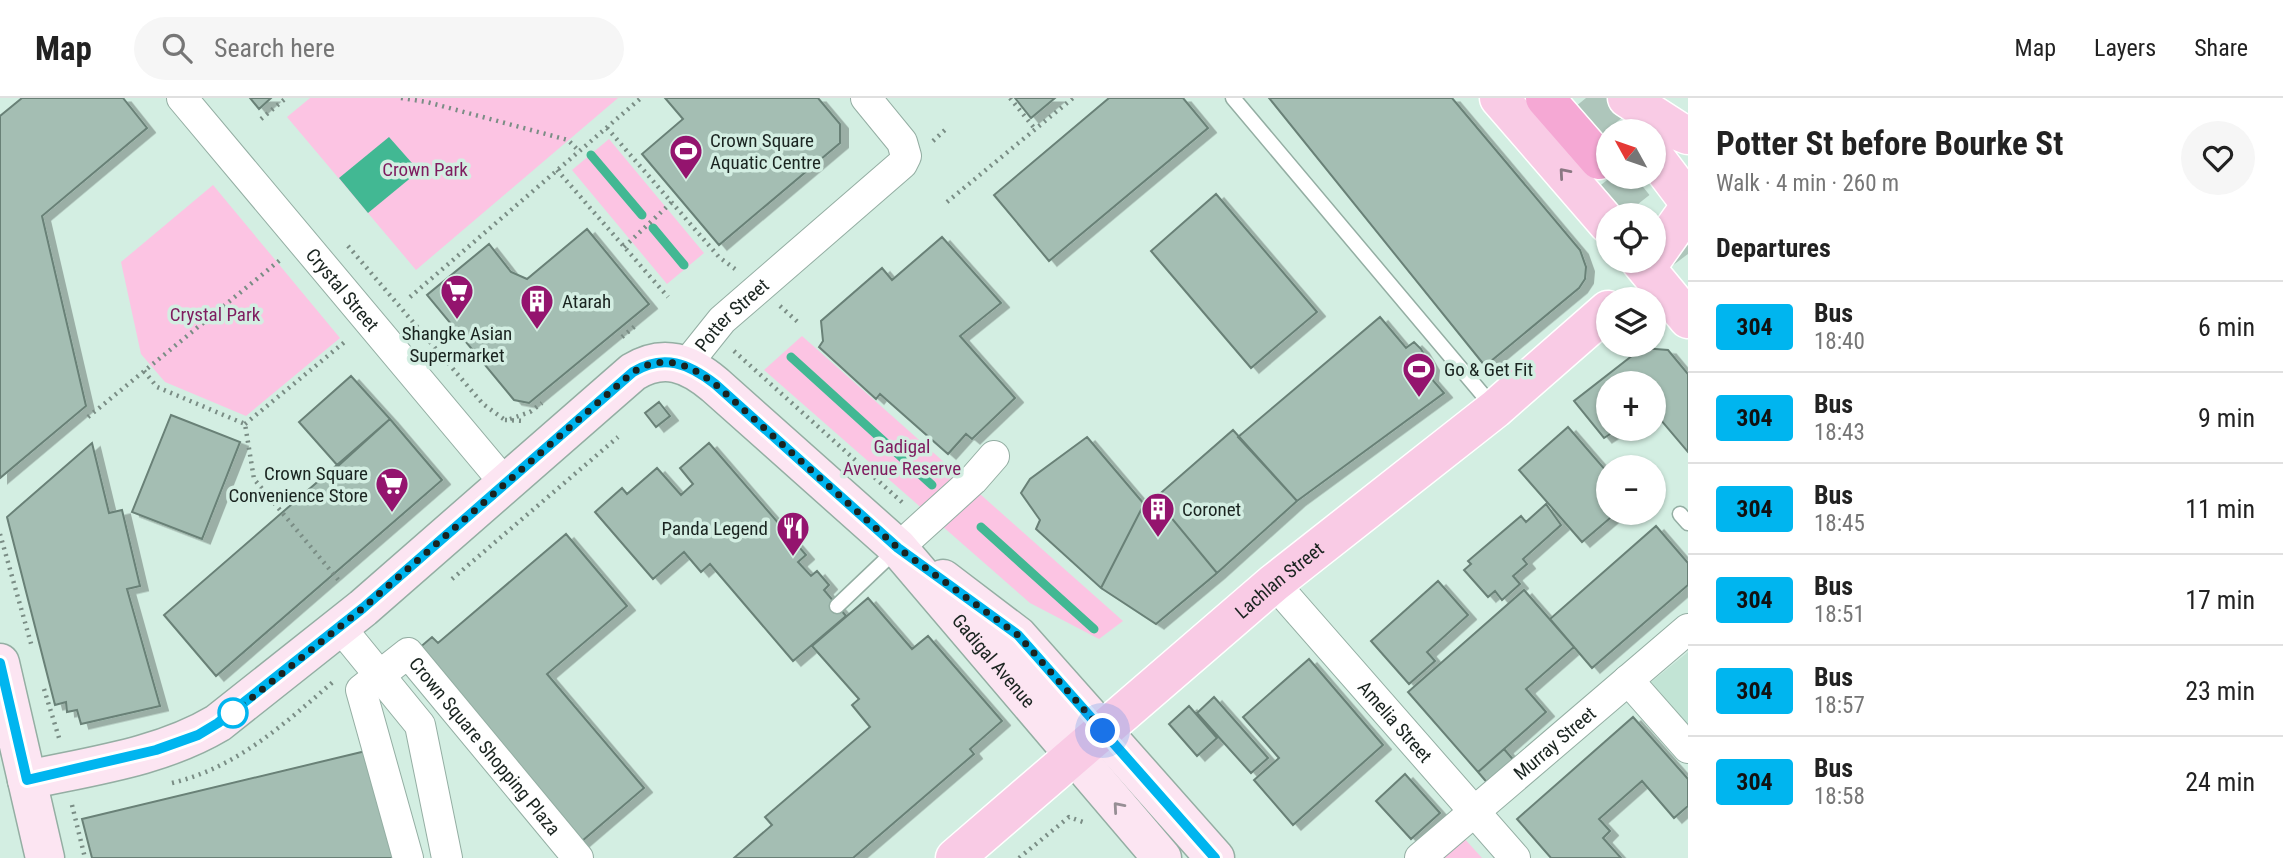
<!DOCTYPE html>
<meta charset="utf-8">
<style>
body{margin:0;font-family:"Roboto Condensed",sans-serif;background:#f6f6f6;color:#222;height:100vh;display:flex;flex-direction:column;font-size:26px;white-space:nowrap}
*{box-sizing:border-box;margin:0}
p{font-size:23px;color:#767676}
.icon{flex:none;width:38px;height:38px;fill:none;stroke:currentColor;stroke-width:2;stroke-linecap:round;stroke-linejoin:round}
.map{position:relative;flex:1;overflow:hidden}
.panel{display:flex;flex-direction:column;background:#fff;width:595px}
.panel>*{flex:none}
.badge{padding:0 14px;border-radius:5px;font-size:24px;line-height:46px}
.needle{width:46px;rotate:310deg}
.controls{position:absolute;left:1596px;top:21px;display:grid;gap:14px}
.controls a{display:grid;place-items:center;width:70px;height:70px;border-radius:50%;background:#fff;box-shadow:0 2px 5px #0004;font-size:35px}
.you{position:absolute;width:35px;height:35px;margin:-18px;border:5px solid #fff;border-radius:50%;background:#1a73e8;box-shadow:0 0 0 10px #1a73e833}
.map>.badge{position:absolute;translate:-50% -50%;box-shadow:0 0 0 4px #fff}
h2{padding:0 28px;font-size:26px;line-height:63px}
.round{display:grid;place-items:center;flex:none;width:74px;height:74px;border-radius:37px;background:#f6f6f6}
.headline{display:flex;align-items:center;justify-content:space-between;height:119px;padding:0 28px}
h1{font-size:33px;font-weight:700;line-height:52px}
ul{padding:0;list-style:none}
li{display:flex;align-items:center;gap:21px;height:91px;padding:0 28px;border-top:2px solid #e0e0e0}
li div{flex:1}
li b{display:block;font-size:26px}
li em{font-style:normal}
li .badge{min-width:77px;font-weight:700;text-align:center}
header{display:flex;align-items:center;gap:42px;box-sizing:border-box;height:98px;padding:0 35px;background:#fff;border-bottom:2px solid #e0e0e0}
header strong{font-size:33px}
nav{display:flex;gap:38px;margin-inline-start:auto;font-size:24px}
.search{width:490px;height:63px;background:#f6f6f6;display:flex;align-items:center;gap:18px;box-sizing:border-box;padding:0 24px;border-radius:38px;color:#767676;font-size:26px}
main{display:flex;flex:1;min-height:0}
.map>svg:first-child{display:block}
</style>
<header>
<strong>Map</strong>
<div class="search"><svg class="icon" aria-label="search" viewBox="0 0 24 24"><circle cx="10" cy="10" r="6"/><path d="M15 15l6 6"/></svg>Search here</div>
<nav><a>Map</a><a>Layers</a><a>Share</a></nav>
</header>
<main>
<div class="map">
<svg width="1688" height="760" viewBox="0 0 1688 760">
<defs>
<filter id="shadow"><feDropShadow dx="8" dy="4.5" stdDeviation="0" flood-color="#0004"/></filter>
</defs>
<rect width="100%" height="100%" fill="#d3eee2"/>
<path fill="#c2e4d5" d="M1688 554V630L1650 585Z"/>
<path fill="#fcc4e3" d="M310 0H618L416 172 287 19Z
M609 41 704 155 667 186 572 72Z
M213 87 340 240 246 318 165 284 141 256 121 164Z
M802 238 1123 523 1099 541 1030 505 764 272Z
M1463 739 1482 760H1439Z"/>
<path fill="#42b893" d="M389 39 419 73 368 115 339 80Z"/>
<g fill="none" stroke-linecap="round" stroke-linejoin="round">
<path stroke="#42b893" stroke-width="9" d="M591 57 642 117
M653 130 684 167
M791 259 932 387
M981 429 1094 531"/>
</g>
<path fill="#a4beb3" stroke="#698177" stroke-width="2" filter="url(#shadow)" d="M22 0H123L147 30 42 118 86 308 0 380V18Z
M250 0H271L259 11Z
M665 0H818L840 26V45L719 147 642 56 683 21Z
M1015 0H1055L1031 20Z
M1109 0H1183L1208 30 1049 163 994 97Z
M1269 0H1452L1580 152 1586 169 1585 181 1579 190 1485 268Z
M1216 96 1317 214 1251 270 1151 153Z
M587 131 649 206 529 305 514 302 427 197 489 146 511 174 527 181Z
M942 139 1001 205 960 238 1015 300 972 341 966 336 948 356 880 296 876 301 819 249 823 243 821 223 882 170 892 182Z
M1380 219 1406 250 1414 244 1421 251 1431 268 1430 279 1444 295 1297 403 1238 339Z
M1642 250 1668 252 1688 276V354L1654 314V285H1608V331H1618L1604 340 1574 303Z
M351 278 390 321 338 368 299 324Z
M659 304 670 318 656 329 645 315Z
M171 317 240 344 202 441 132 414Z
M390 321 442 382 216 578 164 517Z
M1568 329 1608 375V415H1616L1582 444 1519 372Z
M1233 332 1297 403 1217 475 1155 400Z
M1087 339 1144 406 1101 490 1036 431 1040 422 1021 395 1030 381Z
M92 345 109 415 122 412 140 488 127 491 160 608 81 626 77 612 67 614 66 604 55 607 7 419Z
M709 345 806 457 798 464 811 478 817 473 829 487 824 492 846 518 793 563 710 466 701 474 684 454 653 481 595 414 622 390 627 396 657 370 681 397 693 386 680 370Z
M1155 400 1217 475 1156 526 1101 490 1144 406Z
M1546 406 1561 427 1523 461 1527 466 1513 478 1520 486 1502 502 1495 493 1488 499 1464 472 1471 466 1468 463 1521 418 1526 424Z
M1656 428 1688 465V487L1592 570 1550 521Z
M566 436 627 508 547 576 644 690 575 749 411 557 432 539 438 545Z
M1438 483 1468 517 1427 554 1435 563 1409 586 1371 543Z
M1524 492 1574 549 1526 591 1546 614 1478 674 1408 594Z
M868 500 912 551 928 538 1002 623 970 651 974 656 853 760H734L772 727 765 719 870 629 852 607 859 601 812 548Z
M1309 561 1383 647 1293 727 1254 682 1279 660 1243 619Z
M1214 599 1268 660 1251 675 1197 615Z
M1189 608 1217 640 1197 658 1169 626Z
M1633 619 1688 681V708L1674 720 1642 683 1599 721 1610 733 1603 740 1621 760H1551L1517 721Z
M1504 651 1516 665 1490 688 1478 674Z
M370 652 396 760H92L82 721Z
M1405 676 1440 715 1411 741 1376 703Z"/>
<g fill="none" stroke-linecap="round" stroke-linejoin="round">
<path stroke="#aec6bb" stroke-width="38" stroke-dasharray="38 19" stroke-linecap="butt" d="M1586 0 1613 33
M1611 79 1641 117
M1654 134 1688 179"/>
<defs>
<path id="lane" d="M1233 0 1494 310
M1680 416 1688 425
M837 508 897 451"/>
<g id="street">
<path id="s1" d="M182 0 504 384"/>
<path id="s2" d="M686 267 722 222 902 66 906 58 902 44 866 0"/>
<path d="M898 450 973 382 994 358"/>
<path id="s3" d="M1274 485 1515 760"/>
<path d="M340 529 420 627 447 760"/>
<path d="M1628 582 1688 650"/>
<path id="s4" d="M408 760 361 592 408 555 578 760"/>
<path id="s5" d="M1420 760 1688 531"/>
</g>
<g id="secondary">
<path d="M943 481 1018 538 1215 760"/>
<path d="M0 565 45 760"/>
<path id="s6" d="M27 682C91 668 161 659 218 625L363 510 633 274C664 255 689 265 715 287L898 450 1162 760"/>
</g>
<g id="primary">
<path d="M1499 0 1608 126"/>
<path d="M1627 0 1678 33 1688 37"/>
<path d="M1654 58 1688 103"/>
<path d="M1654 159 1688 111"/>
<path d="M1640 163 1688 221"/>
<path id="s7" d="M955 760 1274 485 1495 311 1608 212"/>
</g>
<path id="highway" d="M1545 0 1599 62"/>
</defs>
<use href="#lane" stroke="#94aea3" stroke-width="17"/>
<use href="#street" stroke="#94aea3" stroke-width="32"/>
<use href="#secondary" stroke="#94aea3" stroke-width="41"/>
<use href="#primary" stroke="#fff" stroke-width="41"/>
<use href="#highway" stroke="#fff" stroke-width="41"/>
<path stroke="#7a8d85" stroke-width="4.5" stroke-dasharray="2 5" stroke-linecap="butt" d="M401 0 427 4 568 42 579 53
M1010 0 1035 31
M261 21 286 0
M607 30 719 159 735 171
M933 43 946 31
M557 72 668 199
M947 104 1073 0
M348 148 483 306 505 322
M624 149 673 103
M410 199 641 0
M780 208 800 226
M622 239 635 228
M734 253 904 406
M144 273 157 289 245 326 254 381 341 485
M88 319 280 162
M510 321 530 314 542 305
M505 322 525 323
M245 326 347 242
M0 436 32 549
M452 481 618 339
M44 591 60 643
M172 685C238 669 284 626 334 583
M72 707 85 760
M1019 760 1069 719 1086 725"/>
<use href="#lane" stroke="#fff" stroke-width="14"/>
<use href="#street" stroke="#fff" stroke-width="30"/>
<use href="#secondary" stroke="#fce5f2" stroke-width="38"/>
<use href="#primary" stroke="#f9cbe5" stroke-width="38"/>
<use href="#highway" stroke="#f5a8d4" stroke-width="38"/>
</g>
<defs><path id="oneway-chevron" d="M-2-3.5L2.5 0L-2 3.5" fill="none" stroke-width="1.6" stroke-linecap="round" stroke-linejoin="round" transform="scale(1.75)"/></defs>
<use stroke="#8a7882" href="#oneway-chevron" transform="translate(1564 75) rotate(-131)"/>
<use stroke="#968e94" href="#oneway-chevron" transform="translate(1118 709) rotate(-131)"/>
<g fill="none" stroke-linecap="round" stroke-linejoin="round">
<defs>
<path id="line" d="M0 565 27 682 156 652 198 637 218 625 363 510 633 274C664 255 689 266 715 286L898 450 1018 537 1215 760"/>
</defs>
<use href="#line" stroke="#fff" stroke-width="16"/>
<use href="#line" stroke="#00b5ef" stroke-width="10"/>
<path stroke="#1a2420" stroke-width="7" stroke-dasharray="0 12.6" d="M233 615 363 510 633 274C664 255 689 266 715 286L898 450 1018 537 1103 633"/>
</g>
<defs>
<symbol id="stadium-pin" viewBox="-11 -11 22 30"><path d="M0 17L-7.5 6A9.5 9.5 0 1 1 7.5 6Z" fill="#94146e" stroke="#d3eee2"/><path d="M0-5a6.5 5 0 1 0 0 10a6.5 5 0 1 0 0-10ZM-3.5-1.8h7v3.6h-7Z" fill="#fff"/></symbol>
<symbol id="supermarket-pin" viewBox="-11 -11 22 30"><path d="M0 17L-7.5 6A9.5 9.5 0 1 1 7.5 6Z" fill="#94146e" stroke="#d3eee2"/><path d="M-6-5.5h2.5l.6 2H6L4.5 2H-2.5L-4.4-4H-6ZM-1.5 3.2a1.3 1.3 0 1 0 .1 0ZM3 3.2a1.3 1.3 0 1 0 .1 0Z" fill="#fff"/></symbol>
<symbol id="building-pin" viewBox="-11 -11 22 30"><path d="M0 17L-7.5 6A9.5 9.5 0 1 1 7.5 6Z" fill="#94146e" stroke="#d3eee2"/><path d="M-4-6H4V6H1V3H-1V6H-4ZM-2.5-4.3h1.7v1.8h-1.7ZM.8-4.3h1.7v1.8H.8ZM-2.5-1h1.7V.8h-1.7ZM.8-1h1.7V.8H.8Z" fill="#fff"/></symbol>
<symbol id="restaurant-pin" viewBox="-11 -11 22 30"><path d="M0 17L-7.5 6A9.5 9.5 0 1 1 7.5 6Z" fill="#94146e" stroke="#d3eee2"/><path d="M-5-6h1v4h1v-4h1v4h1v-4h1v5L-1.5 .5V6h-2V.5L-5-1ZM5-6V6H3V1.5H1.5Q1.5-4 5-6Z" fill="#fff"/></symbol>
</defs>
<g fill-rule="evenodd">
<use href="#stadium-pin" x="667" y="34" width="38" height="52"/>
<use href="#supermarket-pin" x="438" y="174" width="38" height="52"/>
<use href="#building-pin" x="518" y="184" width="38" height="52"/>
<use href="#stadium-pin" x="1400" y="252" width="38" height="52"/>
<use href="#supermarket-pin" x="373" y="367" width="38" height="52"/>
<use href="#building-pin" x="1139" y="392" width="38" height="52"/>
<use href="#restaurant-pin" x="774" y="411" width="38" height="52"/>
</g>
<circle fill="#fff" stroke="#00b5ef" stroke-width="3.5" cx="233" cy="615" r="14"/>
<g text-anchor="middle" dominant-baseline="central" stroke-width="7" stroke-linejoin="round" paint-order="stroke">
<g font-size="19" fill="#1a2420" stroke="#d3eee2" text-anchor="start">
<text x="710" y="42">Crown Square<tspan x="710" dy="22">Aquatic Centre</tspan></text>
<text x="562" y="203">Atarah</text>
<text x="457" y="235" text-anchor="middle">Shangke Asian<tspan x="457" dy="22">Supermarket</tspan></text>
<text x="1444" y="271">Go &amp; Get Fit</text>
<text x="368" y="375" text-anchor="end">Crown Square<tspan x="368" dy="22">Convenience Store</tspan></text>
<text x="1182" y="411">Coronet</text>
<text x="768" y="430" text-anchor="end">Panda Legend</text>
</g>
<g font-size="19" fill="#7f1c5f" stroke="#d3eee2">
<text x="425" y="71">Crown Park</text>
<text x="215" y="216">Crystal Park</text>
<text x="902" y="348">Gadigal<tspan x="902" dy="22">Avenue Reserve</tspan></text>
</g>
<g font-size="19" fill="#1a2420" stroke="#d3eee2">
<text stroke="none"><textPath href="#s1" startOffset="250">Crystal Street</textPath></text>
<text stroke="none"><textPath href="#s2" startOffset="68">Potter Street</textPath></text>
<text stroke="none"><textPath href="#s7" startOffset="427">Lachlan Street</textPath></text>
<text stroke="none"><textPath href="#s6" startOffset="1227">Gadigal Avenue</textPath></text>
<text stroke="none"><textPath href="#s3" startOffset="184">Amelia Street</textPath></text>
<text stroke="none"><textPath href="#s5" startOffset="177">Murray Street</textPath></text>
<text stroke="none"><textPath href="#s4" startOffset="355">Crown Square Shopping Plaza</textPath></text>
</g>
</g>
</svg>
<div class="controls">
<a><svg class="needle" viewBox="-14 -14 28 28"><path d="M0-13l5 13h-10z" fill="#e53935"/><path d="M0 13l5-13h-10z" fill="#767676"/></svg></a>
<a><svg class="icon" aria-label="locate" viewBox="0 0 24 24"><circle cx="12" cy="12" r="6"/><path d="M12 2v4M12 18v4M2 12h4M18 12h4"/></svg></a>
<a><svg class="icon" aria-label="layers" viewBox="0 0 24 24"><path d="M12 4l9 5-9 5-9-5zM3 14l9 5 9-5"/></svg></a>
<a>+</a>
<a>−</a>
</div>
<div class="you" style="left:1103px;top:633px"></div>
</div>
<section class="panel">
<div class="headline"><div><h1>Potter St before Bourke St</h1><p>Walk · 4 min · 260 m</p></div><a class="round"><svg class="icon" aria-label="heart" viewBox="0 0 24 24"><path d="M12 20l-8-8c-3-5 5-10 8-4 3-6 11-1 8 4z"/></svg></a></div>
<h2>Departures</h2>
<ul>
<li><span class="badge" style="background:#00b5ef;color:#111">304</span><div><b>Bus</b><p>18:40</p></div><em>6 min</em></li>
<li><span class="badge" style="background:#00b5ef;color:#111">304</span><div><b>Bus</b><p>18:43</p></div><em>9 min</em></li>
<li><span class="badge" style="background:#00b5ef;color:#111">304</span><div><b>Bus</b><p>18:45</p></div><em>11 min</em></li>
<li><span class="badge" style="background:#00b5ef;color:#111">304</span><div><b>Bus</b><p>18:51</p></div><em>17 min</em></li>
<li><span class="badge" style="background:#00b5ef;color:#111">304</span><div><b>Bus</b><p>18:57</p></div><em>23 min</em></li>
<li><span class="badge" style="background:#00b5ef;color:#111">304</span><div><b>Bus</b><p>18:58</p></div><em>24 min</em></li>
</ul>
</section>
</main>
